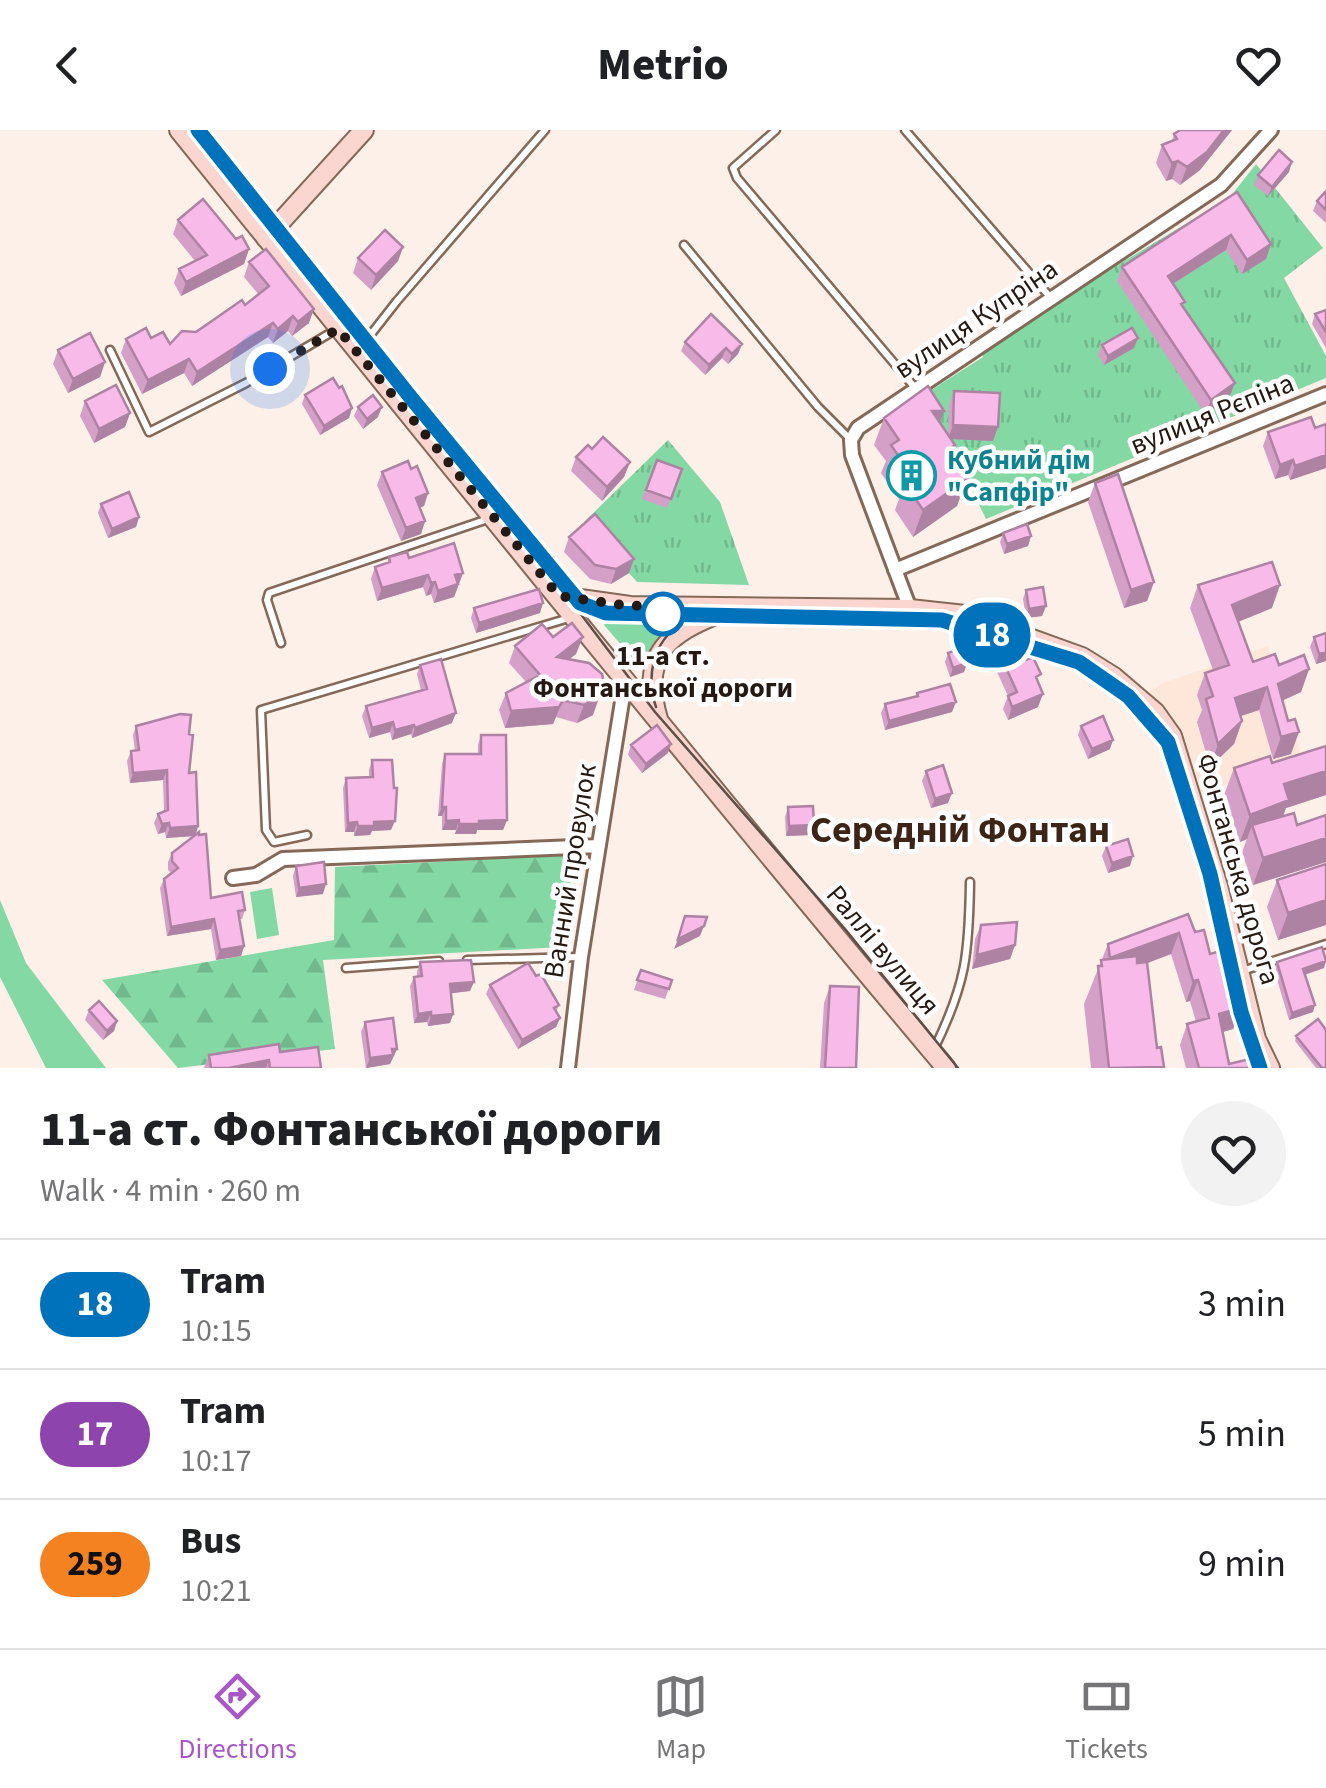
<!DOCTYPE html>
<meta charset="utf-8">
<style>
body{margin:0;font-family:"Source Sans 3",sans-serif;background:#f2f2f2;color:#202124;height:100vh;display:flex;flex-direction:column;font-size:38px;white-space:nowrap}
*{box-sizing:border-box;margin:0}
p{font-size:32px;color:#757577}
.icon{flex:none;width:55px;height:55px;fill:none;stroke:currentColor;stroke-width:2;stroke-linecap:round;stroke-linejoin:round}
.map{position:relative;height:938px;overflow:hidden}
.panel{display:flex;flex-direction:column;background:#fff;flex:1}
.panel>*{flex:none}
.badge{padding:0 20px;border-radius:32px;font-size:35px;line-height:65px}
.you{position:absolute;width:50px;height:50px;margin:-25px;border:8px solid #fff;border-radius:50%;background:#1a73e8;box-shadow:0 0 0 15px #1a73e833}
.map>.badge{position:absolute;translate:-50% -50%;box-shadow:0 0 0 5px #fff}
.round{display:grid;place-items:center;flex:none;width:105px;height:105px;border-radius:52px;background:#f2f2f2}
.summary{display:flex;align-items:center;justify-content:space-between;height:170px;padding:0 40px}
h1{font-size:48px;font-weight:800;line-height:75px}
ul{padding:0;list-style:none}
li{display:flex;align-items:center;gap:30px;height:130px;padding:0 40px;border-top:2px solid #e0e0e0}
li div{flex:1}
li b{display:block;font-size:38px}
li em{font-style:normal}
li .badge{min-width:110px;font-weight:700;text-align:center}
header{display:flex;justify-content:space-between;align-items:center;height:130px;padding:0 40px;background:#fff;font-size:45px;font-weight:800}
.tab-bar{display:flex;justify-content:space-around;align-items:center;height:140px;border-top:2px solid #e0e0e0;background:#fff;font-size:28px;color:#757577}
.tab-bar a{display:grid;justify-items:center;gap:5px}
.tab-bar .on{color:#a857c8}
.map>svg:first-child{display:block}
</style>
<header><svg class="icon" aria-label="back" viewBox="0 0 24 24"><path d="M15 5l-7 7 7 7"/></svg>Metrio<svg class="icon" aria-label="heart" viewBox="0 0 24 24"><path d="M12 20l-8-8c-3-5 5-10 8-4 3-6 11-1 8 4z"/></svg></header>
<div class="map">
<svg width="1326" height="938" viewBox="0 0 1326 938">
<defs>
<pattern id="forest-firs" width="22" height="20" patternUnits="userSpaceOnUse" patternTransform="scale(2.5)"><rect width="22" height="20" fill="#83d8a4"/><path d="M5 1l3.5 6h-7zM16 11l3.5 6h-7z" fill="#71b98c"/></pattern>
<pattern id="park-tufts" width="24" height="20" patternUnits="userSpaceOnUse" patternTransform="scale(2.5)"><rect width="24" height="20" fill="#83d8a4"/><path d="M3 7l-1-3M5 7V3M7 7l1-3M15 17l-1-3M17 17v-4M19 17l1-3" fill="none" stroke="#71b98c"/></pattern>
</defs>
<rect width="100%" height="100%" fill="#fdf0e9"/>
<path fill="#fee6d8" d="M1268 516 1301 625 1196 666 1146 564 1161 554Z"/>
<path fill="#83d8a4" d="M608 488 674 490 653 514 642 539 604 495Z
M272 758 279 805 257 809 250 762Z
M0 770 26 833 106 938H46L0 847Z"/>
<path fill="url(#forest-firs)" d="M575 725 561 817 323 830 335 919 178 938 102 850 334 810 335 737Z"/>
<path fill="url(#park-tufts)" d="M1256 34 1323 118 1284 148 1326 226V248L986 389 925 264 983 227 982 217 1230 67Z
M668 310 720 372 749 455 637 452 584 392Z"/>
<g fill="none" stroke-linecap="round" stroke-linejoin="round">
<defs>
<path id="lane" d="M776 0 733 38 737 48 916 259
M905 0 1050 167
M684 115 818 277 851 310
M361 217 397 171 545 0
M110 220 149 302 246 253 337 199
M281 513 267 470 269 463 488 389
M307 705 274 712 266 700 261 580 569 488
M467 830 579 827
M346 838 439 831
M1242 841 1326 814
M934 919C966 854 969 824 970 752"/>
<path id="street" d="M895 440 1326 264
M910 479 852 325 851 310 858 298 1221 55 1271 0
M233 748 256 745 283 729 599 716
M568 938 581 827 625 553"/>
<path id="secondary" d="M179 0C433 314 686 629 946 938
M266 108 364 0
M559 466 630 476 910 479 965 485 1082 527 1114 547 1155 582 1172 606 1218 756 1256 909 1270 938
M658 589C639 524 669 501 726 481"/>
</defs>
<use href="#lane" stroke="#846858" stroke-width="11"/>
<use href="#street" stroke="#846858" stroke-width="18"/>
<use href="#secondary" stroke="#846858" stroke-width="22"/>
<use href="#lane" stroke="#fff" stroke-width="6"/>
<use href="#street" stroke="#fff" stroke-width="12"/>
<use href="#secondary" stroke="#fbd5d0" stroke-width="18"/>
<path stroke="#5c5049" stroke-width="2.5" d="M198 0 365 212 580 473 606 483 942 490 1079 532 1129 566 1168 612 1210 744 1241 883 1260 938
M574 475 655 582 845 799 958 938
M656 577C643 541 658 493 701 489"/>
</g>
<path fill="#d5a0c8" d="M1180 0H1232L1200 40 1180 55 1172 49 1166 51 1156 33 1162 15 1172 11 1174 4Z
M1289 42 1268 66 1254 55 1258 45Z
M1326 61V93L1313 81 1317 71Z
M1237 62 1271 114 1266 129 1242 144 1226 120 1173 154 1229 268 1205 284 1117 151 1122 137Z
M178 90 236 109 249 119 244 134 181 166 174 153 179 139 195 131 173 104Z
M403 117 398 131 371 160 353 143 358 128Z
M249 132 309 193 292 206 288 201 273 213 268 207 192 256 184 243 142 264 121 223 126 209 151 208 170 214 245 175 259 165 244 147Z
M1326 180V218L1312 194 1315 184Z
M685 212 742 214 738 224 728 234 722 228 705 245 681 221Z
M1102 215 1134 218 1104 235 1098 225Z
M58 220 105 232 100 247 68 263 53 234Z
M954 261 998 297 993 311 952 309 955 315 951 326 957 376 913 407 895 380 899 369 881 343 886 331 874 315 884 288 940 292 948 304 949 275Z
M305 265 352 278 349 288 320 305 302 274Z
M85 271 130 283 125 297 94 313 80 286Z
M358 277 378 287 363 299 354 286Z
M1326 294V338L1290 350 1288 345 1275 349 1263 316 1268 302 1315 298Z
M592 319 630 332 624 347 602 371 571 341 576 327Z
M657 330 682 339 667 378 642 369Z
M411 339 428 363 424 376 420 377 425 391 421 404 401 411 377 355 382 342Z
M1095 353 1154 452 1147 471 1124 478 1088 372Z
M101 374 139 387 136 397 108 408 98 383Z
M1003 403 1031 406 1028 416 1004 424 1000 412Z
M569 407 629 443 611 454 590 449 564 422Z
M389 427 409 428 463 443 454 467 434 473 431 464 426 466 423 457 377 471 371 449 375 437 387 433Z
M1198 455 1272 478 1238 492 1253 532 1309 539 1301 562 1282 571 1291 624 1273 629 1259 580 1240 586 1242 591 1234 614 1210 637 1197 592 1202 580 1197 565 1205 543 1213 540 1190 478Z
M1026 460 1046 476 1042 486 1026 488 1023 469Z
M474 478 540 483 476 503 471 488Z
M553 507 576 524 569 529 593 585 577 593 556 587 553 594 505 598 499 580 506 563 526 552 509 533 515 516Z
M1314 507 1326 531 1316 534 1310 517Z
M998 520 1026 530 1038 553V577L1008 590 1003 579 1008 566 993 533Z
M948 523 967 533 964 542 950 547 945 532Z
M420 535 452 593 412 608 411 604 392 610 390 602 369 608 362 586 366 576 421 560 417 544Z
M917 563 952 582 885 600 881 583 885 574 916 567Z
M136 596 189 604V643L198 696 196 704 211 768 245 780 242 789H240L244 816 241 826 216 830 211 799 167 806 160 758 164 749 171 743 168 740V732L172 723 193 706 166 708 165 702 158 704 154 693 158 684 164 681 163 650 130 653 127 631 131 621H135L133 605Z
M1081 596 1110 619 1088 629 1078 605Z
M481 605 507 690 503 700H477L476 704H455L456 700H442V686H438L442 634 445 624H478V615Z
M631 615 668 623 642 643 628 625Z
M1326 616V665L1286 678 1283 686 1297 695 1326 685V732L1253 755 1242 722 1247 709 1240 712 1224 665 1234 638 1272 633Z
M372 630 391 700 372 701 370 705 354 706V702H345L343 658 346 648 369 647V640Z
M926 641 948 673 931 678 922 651Z
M788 677 814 695 810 705 786 706 785 687Z
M1106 716 1130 736 1108 743 1102 726Z
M1326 734V795L1278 810 1267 777 1277 750Z
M296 736 323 764 296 767 293 746Z
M1188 784 1195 802 1241 878 1233 899 1223 902 1229 934 1255 938H1186L1180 915 1187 894 1196 892 1190 871 1186 872 1171 824 1147 833 1157 918 1163 938H1091L1084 874 1108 814Z
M981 795 1015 815 1010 829 972 839 975 809Z
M420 832 470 861 451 863 453 884 450 893 428 896 427 892 414 893 410 856 414 847 417 846V842Z
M1277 832 1324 838 1305 845 1313 882 1289 890 1274 839Z
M641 840 672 850 665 869 634 860Z
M536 846 559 875 556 882 560 888 556 897 518 919 486 864 490 855Z
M830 856 856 938H820L824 873Z
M89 880 117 891 114 901 103 910 85 890Z
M365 892 397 919 390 934 366 938 361 902Z
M1296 906 1326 938H1316L1295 911Z
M280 922 321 938H204L209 925Z"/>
<path fill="#ae82a3" d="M1224 0H1232L1200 40 1180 55 1187 37Z
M1178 31 1172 49 1166 51 1172 33Z
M1292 32 1289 42 1268 66 1272 57Z
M1231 105 1226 120 1163 160 1168 146Z
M1271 114 1266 129 1242 144 1247 130Z
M403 117 398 131 371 160 376 145Z
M249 119 244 134 181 166 186 152Z
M314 179 309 193 292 206 298 192Z
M293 186 288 201 273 213 278 199Z
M273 193 268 207 192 256 197 242Z
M1138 208 1134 218 1104 235 1108 226Z
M742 214 738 224 728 234 732 224Z
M726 218 722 228 705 245 709 235Z
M189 229 184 243 142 264 148 250Z
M105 232 100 247 68 263 73 249Z
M1235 253 1229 268 1205 284 1211 270Z
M382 277 378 287 363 299 367 289Z
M352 278 349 288 320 305 324 296Z
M932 281H944L934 309Z
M130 283 125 297 94 313 99 299Z
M953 295 998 297 993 311 948 309Z
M1326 325V338L1290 350 1295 336Z
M1293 330 1288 345 1275 349 1280 335Z
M630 332 624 347 602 371 607 357Z
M967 349 957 376 913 407 923 380Z
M428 363 424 376 411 381 416 368Z
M139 387 136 397 108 408 112 399Z
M425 391 421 404 401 411 406 398Z
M1031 406 1028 416 1004 424 1007 414Z
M634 429 629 443 611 454 616 439Z
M463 443 454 467 434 473 438 461 455 445Z
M428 445 423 457 377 471 382 458Z
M435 452 431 464 426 466 431 453Z
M1154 452 1147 471 1124 478 1131 460Z
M1280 455 1272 478 1223 498 1232 475Z
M543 473 540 483 476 503 479 493Z
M1046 476 1042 486 1026 488 1029 479Z
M583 507 576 524 550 544 557 527Z
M1326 522V531L1316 534 1319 524Z
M967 533 964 542 950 547 953 538Z
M1309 539 1301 562 1272 575 1278 554Z
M1267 557 1259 580 1226 591 1235 568Z
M1043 564 1038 577 1008 590 1012 577Z
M599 568 593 585 577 593 584 575Z
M563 570 553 594 505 598 511 581Z
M956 572 952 582 885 600 889 591Z
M456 583 452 593 412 608 415 598Z
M1242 591 1234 614 1210 637 1218 614Z
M393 592 390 602 369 608 372 598Z
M414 595 411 604 392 610 395 600Z
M1299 602 1291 624 1273 629 1281 607Z
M1113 610 1110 619 1088 629 1092 619Z
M671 614 668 623 642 643 646 634Z
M167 640 163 650 130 653 133 643Z
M1326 641V665L1286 678 1279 697 1252 695 1247 709 1240 712 1250 685 1284 654Z
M952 663 948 673 931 678 935 669Z
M442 677H446L442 686H438Z
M459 690 456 700H442L446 691Z
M507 690 503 700H477L476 704H455L459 694 479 691Z
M395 691 391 700 372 701 370 705 354 706 358 696 374 692Z
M357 692 354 702H345L348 693Z
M169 693 165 702 158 704 162 694Z
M814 695 810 705 786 706 789 696Z
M198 696 195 706 166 708 170 698Z
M1326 708V732L1253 755 1263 728Z
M1133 726 1130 736 1108 743 1112 733Z
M326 754 323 764 296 767 299 758Z
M1326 770V795L1278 810 1288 783Z
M214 789 211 799 167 806 171 797Z
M704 796 700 806 674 819 678 809Z
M1179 803 1171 824 1103 850 1110 828Z
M1015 815 1010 829 972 839 977 825Z
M244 816 241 826 216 830 220 820Z
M1326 831 1324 838 1300 846 1303 839Z
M1198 850 1190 871 1186 872 1193 851Z
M474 852 470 861 446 864 450 854Z
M1315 875 1313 882 1289 890 1292 883Z
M1241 878 1233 899 1211 905 1219 884Z
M431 882 427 892 414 893 418 884Z
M453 884 450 893 428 896 431 886Z
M560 888 556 897 518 919 522 910Z
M117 891 114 901 103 910 107 901Z
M392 919H397L390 934 366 938 370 928Z
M269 930 266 938H229Z"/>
<path fill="#f8bae9" stroke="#ae82a3" stroke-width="2.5" d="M1180 0H1224L1207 22 1187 37 1178 31 1172 33 1162 15 1177 9 1174 4Z
M1279 20 1292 32 1272 57 1258 45Z
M1326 61V80L1317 71Z
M1237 62 1271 114 1247 130 1231 105 1168 146 1185 172 1181 174 1235 253 1211 270 1122 137Z
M203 69 236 109 242 106 249 119 186 152 179 139 207 125 178 90Z
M385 100 403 117 376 145 358 128Z
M266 119 314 179 298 192 293 186 278 199 273 193 197 242 189 229 148 250 126 209 146 198 151 208 163 202 170 214 182 201 196 202 242 170 245 175 269 156 249 132Z
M1326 180V202L1315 184Z
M711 184 742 214 732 224 726 218 709 235 685 212Z
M1132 198 1138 208 1108 226 1102 215Z
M90 203 105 232 73 249 58 220Z
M333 248 339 258 342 256 352 278 324 296 305 265Z
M116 255 130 283 99 299 85 271Z
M928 256 944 281H932L955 315 947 321 967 349 923 380 905 353 913 347 891 315 899 310 884 288Z
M954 261 1000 263 998 297 953 295Z
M373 265 382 277 367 289 358 277Z
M1311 287 1315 298 1326 294V325L1295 336 1293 330 1280 335 1268 302Z
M603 307 630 332 607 357 576 327 588 315 592 319Z
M657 330 682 339 671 369 646 360Z
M408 331 411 339 417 336 428 363 416 368 425 391 406 398 382 342Z
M1118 344 1154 452 1131 460 1095 353Z
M129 362 139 387 112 399 101 374Z
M595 384 634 429 616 439 595 435 569 407Z
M1027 394 1031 406 1007 414 1003 403Z
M454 413 463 443 455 445 458 454 438 461 435 452 431 453 428 445 382 458 375 437 390 432 389 427 407 422 409 428Z
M1272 432 1280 455 1232 475 1253 532 1275 524 1279 535 1304 525 1309 539 1278 554 1288 591 1295 589 1299 602 1281 607 1267 557 1235 568 1242 591 1218 614 1206 569 1213 566 1205 543 1229 535 1198 455Z
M1043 457 1046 476 1029 479 1026 460Z
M539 459 543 473 479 493 474 478Z
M572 493 583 507 557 527 589 533 602 544 604 552 599 568 584 575 563 570 559 577 511 581 506 563 540 545 515 516 542 494 553 507Z
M1326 503V522L1319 524 1314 507Z
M1017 511 1026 530 1033 527 1041 544 1036 547 1043 564 1012 577 1008 566 1017 562 998 520Z
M962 518 967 533 953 538 948 523Z
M441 529 456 583 415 598 414 595 395 600 393 592 372 598 366 576 427 559 420 535Z
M950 554 956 572 889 591 885 574 918 566 917 563Z
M180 584 191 585 189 604 193 605 189 643 196 642 198 696 170 698 169 693 162 694 158 684 168 680 167 640 133 643 131 621 139 620 136 596Z
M1103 586 1113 610 1092 619 1081 596Z
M657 595 671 614 646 634 631 615Z
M481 605H506L507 690 479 691V694H459V690L446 691V677H442L445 624H481Z
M1326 616V641L1284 654 1289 670 1250 685 1234 638 1270 626 1272 633Z
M372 630H392L394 658H397L395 691 374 692V696H358L357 692 348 693 346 648 373 647Z
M943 635 952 663 935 669 926 641Z
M813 676 814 695 789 696 788 677Z
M1294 683 1297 695 1326 685V708L1263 728 1252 695Z
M199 702V705L206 704 211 768 242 762 245 780 238 781 244 816 220 820 214 789 171 797 164 749 178 738 172 731V723Z
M1128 709 1133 726 1112 733 1106 716Z
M324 732 326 754 299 758 296 736Z
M1326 734V770L1288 783 1277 750Z
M1188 784 1195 802 1204 800 1210 824 1224 820 1241 878 1219 884 1229 934 1254 928 1255 938H1199L1187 894 1209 888 1198 850 1193 851 1179 803 1110 828 1108 814Z
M685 786 707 787 704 796 678 809Z
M1017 792 1015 815 977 825 981 795Z
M1322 817 1326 831 1303 839 1315 875 1292 883 1277 832Z
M1137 826V833L1147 832 1157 918 1161 917 1164 937 1109 938 1098 836H1102L1101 830Z
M471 830 474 852 450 854 453 884 431 886V882L418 884 414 847 422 846 420 832Z
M528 833 536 846 541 844 559 875 554 878 560 888 522 910 490 855Z
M641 840 672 850 669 859 637 850Z
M830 856 859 857 856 938H825Z
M99 871 117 891 107 901 89 880Z
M393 888 397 919H392L393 925 370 928 365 892Z
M1318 889 1326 900V938H1322L1296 906Z
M279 914 280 922 318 917 321 938H270L269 930 229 938H211L209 925Z"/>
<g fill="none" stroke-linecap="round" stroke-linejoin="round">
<defs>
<path id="line" d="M198 0 412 269 580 473 606 483 942 490 1079 532 1128 566 1168 612 1210 744 1241 882 1260 938"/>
</defs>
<use href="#line" stroke="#fff" stroke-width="22"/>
<use href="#line" stroke="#0072bc" stroke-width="15"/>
<path stroke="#251a13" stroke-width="10" stroke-dasharray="0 18" d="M270 239 338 199 559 466 630 476 660 475 663 484"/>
</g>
<defs>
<symbol id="building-ring" viewBox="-11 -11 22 22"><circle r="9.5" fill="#fff" stroke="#0f9aa8" stroke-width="1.5"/><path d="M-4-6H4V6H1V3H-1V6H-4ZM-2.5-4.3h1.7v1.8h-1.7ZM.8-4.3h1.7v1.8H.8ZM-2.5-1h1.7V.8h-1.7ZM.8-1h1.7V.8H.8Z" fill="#0f9aa8"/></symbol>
</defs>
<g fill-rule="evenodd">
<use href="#building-ring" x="884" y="318" width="55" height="55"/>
</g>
<circle fill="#fff" stroke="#0072bc" stroke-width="5" cx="663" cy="484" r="20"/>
<g text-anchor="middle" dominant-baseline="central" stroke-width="9" stroke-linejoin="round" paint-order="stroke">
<g font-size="28" fill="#251a13" stroke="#fff">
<text transform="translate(976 189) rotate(-34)">вулиця Купріна</text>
<text transform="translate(1212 284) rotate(-22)">вулиця Рєпіна</text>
<text transform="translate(1238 739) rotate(74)">Фонтанська дорога</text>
<text transform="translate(570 741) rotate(-81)">Ванний провулок</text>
<text transform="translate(883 820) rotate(50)">Раллі вулиця</text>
</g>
<g font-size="28" font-weight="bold" fill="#0d838f" stroke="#fff" text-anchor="start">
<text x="947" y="330">Кубний дім<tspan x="947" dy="32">"Сапфір"</tspan></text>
</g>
<g font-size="28" font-weight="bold" fill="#251a13" stroke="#fff">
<text x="663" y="526">11-а ст.<tspan x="663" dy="32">Фонтанської дороги</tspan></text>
</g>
<g font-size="38" font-weight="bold" fill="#3c2516" stroke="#fff">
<text x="960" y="700">Середній Фонтан</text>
</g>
</g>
</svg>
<div class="you" style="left:270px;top:239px"></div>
<b class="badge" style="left:992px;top:505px;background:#0072bc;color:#fff">18</b>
</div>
<section class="panel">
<div class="summary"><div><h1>11-а ст. Фонтанської дороги</h1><p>Walk · 4 min · 260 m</p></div><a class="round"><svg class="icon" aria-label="heart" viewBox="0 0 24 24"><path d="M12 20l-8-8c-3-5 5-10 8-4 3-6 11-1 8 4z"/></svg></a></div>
<ul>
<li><span class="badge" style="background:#0072bc;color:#fff">18</span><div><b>Tram</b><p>10:15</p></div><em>3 min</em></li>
<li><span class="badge" style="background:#8e44ad;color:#fff">17</span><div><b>Tram</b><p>10:17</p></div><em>5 min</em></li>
<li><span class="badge" style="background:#f58220;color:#111">259</span><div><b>Bus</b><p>10:21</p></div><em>9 min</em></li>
</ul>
</section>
<nav class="tab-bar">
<a class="on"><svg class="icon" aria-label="directions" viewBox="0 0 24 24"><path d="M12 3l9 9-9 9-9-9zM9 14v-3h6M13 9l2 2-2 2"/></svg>Directions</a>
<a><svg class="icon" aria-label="map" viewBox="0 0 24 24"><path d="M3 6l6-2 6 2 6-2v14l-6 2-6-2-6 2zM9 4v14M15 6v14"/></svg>Map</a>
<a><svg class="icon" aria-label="tickets" viewBox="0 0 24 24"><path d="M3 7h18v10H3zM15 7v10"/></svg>Tickets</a>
</nav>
